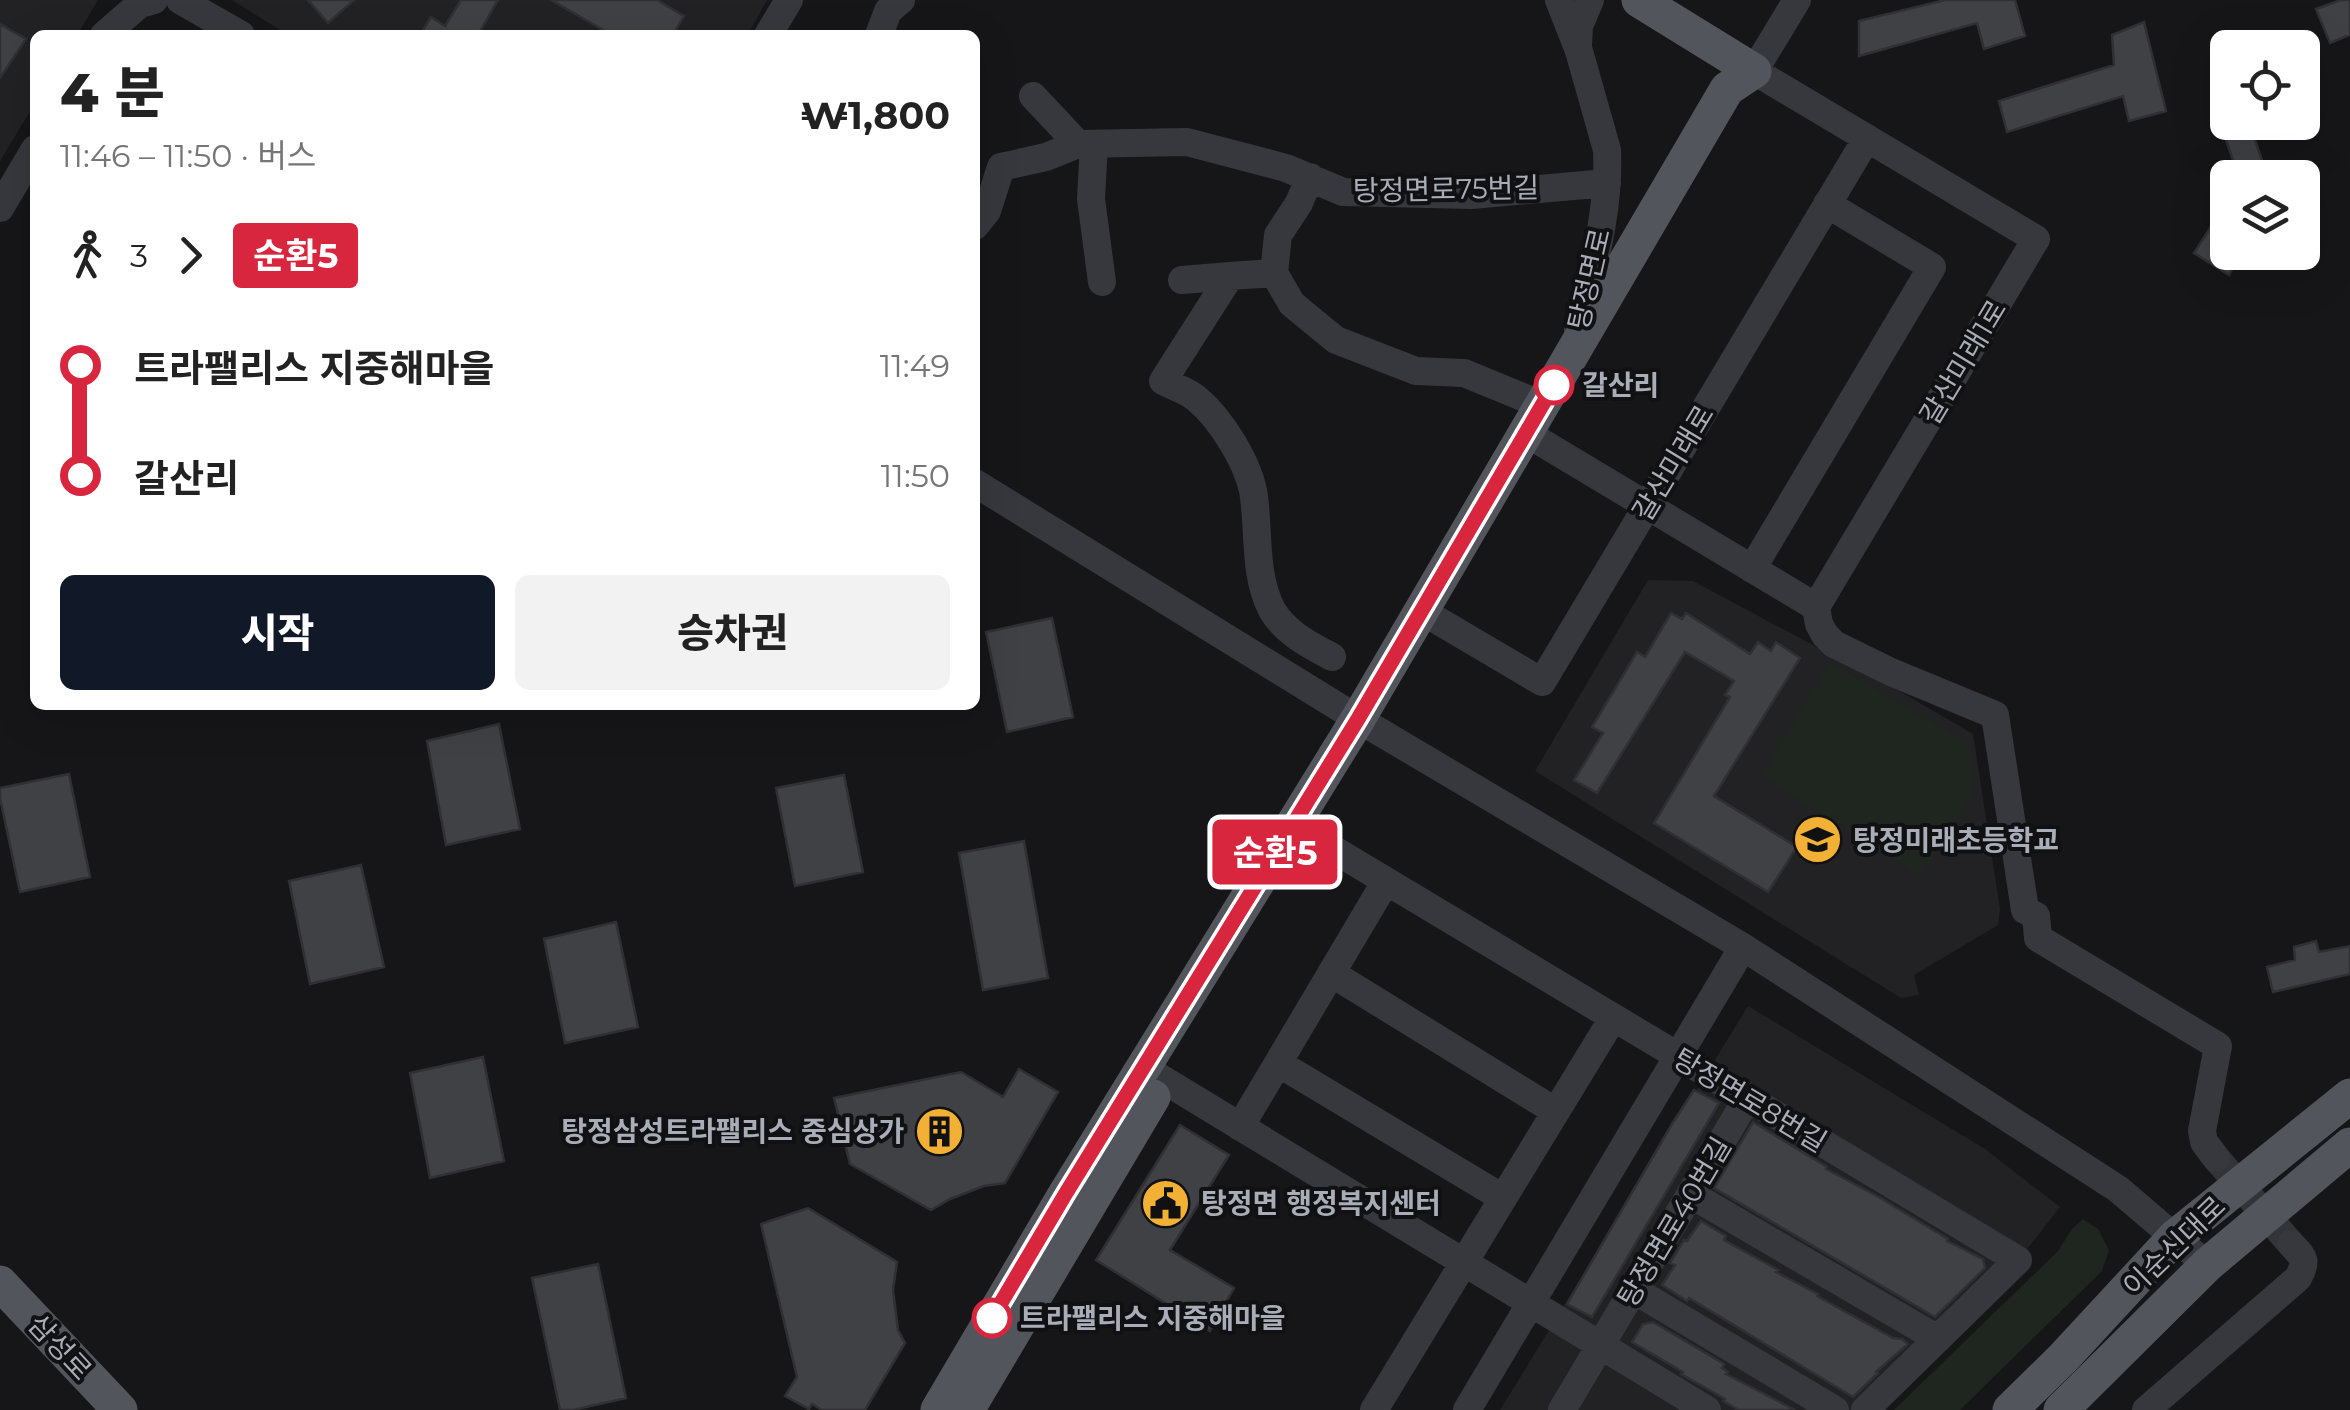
<!DOCTYPE html>
<html lang="ko">
<meta charset="utf-8">
<style>
body{margin:0;font-family:Montserrat,"Noto Sans KR",sans-serif;background:#f2f2f2;color:#222;height:100vh;display:flex;flex-direction:column;font-size:38px;white-space:nowrap}
*{box-sizing:border-box;margin:0}
p{font-size:32px;color:#767676}
.icon{flex:none;width:55px;height:55px;fill:none;stroke:currentColor;stroke-width:2;stroke-linecap:round;stroke-linejoin:round}
.map{position:relative;flex:1;overflow:hidden}
.details{position:absolute;left:30px;top:30px;width:950px;height:680px;display:flex;flex-direction:column;background:#fff;border-radius:15px;box-shadow:0 10px 40px #0002}
.details>*{flex:none}
.badge{padding:0 20px;border-radius:8px;font-size:35px;line-height:65px}
.buttons{position:absolute;left:2210px;top:30px;display:grid;gap:20px}
.buttons a{display:grid;place-items:center;width:110px;height:110px;border-radius:15px;background:#fff;box-shadow:0 10px 40px #0002;font-size:50px}
.map>.badge{position:absolute;translate:-50% -50%;box-shadow:0 0 0 5px #fff}
.legs{display:flex;align-items:center;gap:15px;height:110px;padding:0 30px;font-size:32px}
.legs p{margin-inline-start:auto}
.headline{display:flex;align-items:center;justify-content:space-between;height:170px;padding:0 30px}
h1{font-size:55px;font-weight:800;line-height:75px}
.action{display:flex;gap:20px;margin-top:auto;padding:20px 30px}
.action a{flex:1;height:115px;border-radius:15px;background:#111827;color:#fff;font-size:40px;font-weight:800;line-height:115px;text-align:center}
.action a+a{background:#f2f2f2;color:#222}
ul{padding:0 30px;list-style:none}
li{display:flex;align-items:center;gap:35px;height:110px;font-size:38px}
li i{display:grid;place-items:center;width:15px;height:100%;margin:0 12px;background:currentColor}
li i::after{content:'';width:25px;height:25px;margin:-12px;border:8px solid;border-radius:50%;background:#fff}
li p{margin-inline-start:auto}
li:first-child i{background:linear-gradient(#0000 50%,currentColor 0)}
li:last-child i{background:linear-gradient(currentColor 50%,#0000 0)}
.map>svg:first-child{display:block}
</style>
<div class="map">
<svg width="2350" height="1410" viewBox="0 0 2350 1410">
<rect width="100%" height="100%" fill="#161618"/>
<path fill="#222225" d="M0 0H98L77 35H35V103L0 161Z
M232 0H767L748 35H288Z
M1648 580 1693 581 1901 692 1973 734 2000 909 1998 925 1914 975 1919 995 1901 998 1535 771Z
M1748 1006 1985 1149 2060 1207 2020 1258 1863 1410H1500Z"/>
<path fill="#1e261f" d="M1830 662 1967 743 1975 790 1922 876 1761 776Z
M2083 1219 2098 1229 2109 1250 2102 1271 1960 1410H1894L2058 1251 2072 1229Z"/>
<path fill="#404145" stroke="#303034" stroke-width="2.5" d="M308 0H354L328 23Z
M461 0H498L478 35H420L431 17 445 26Z
M551 0H657L684 16 673 35H612Z
M1945 0H2015L2025 36 1984 49 1977 23 1859 56V21Z
M2341 0H2350V35L2330 43 2316 9Z
M2144 22 2166 111 2129 121 2123 96 2007 132 1999 101 2114 65 2112 35Z
M0 24 26 39 0 78Z
M2220 122H2249L2268 178H2239Z
M2228 200V252H2241L2229 275 2194 253Z
M1671 613 1682 619 1686 613 1750 654 1758 642 1771 651 1776 642 1800 658 1714 796 1797 847 1768 892 1654 823 1730 697 1725 695 1734 681 1685 652 1597 793 1574 780 1603 733 1592 727 1637 652 1645 657Z
M1052 618 1073 717 1007 732 986 632Z
M499 724 520 829 446 845 427 741Z
M69 774 90 877 20 892 0 798V788Z
M844 775 863 872 795 886 776 788Z
M1024 841 1048 978 983 990 959 853Z
M361 865 384 967 310 984 289 881Z
M616 922 638 1027 565 1043 544 939Z
M2316 941 2319 952 2350 946V974L2273 992 2267 967 2295 960 2294 947Z
M483 1057 504 1161 430 1178 410 1073Z
M1019 1069 1058 1092 1005 1183 984 1186 950 1199 931 1210 850 1164 834 1098 961 1072 1003 1097Z
M1694 1090 1719 1103 1592 1317 1567 1304 1672 1124Z
M1753 1122 1827 1167 1826 1169 1877 1196 1948 1239 1947 1241 1983 1259 1985 1268 1935 1317 1714 1188Z
M1180 1125 1229 1155 1170 1250 1234 1288 1210 1331 1096 1260Z
M808 1208 897 1262 893 1290 898 1330 905 1343 865 1410H822L812 1404 809 1409 785 1396 797 1377 761 1224Z
M1701 1221 1726 1236 1724 1240 1778 1270 1776 1272 1818 1294 1817 1296 1893 1338 1902 1339 1908 1344 1876 1372 1878 1373 1853 1397 1689 1298 1687 1301 1662 1285 1675 1265 1670 1263 1684 1240 1687 1241Z
M598 1264 626 1398 573 1410H560L532 1278Z
M1653 1322 1724 1364 1722 1368 1728 1372 1726 1374 1795 1410H1739L1723 1401 1725 1399 1681 1374 1683 1372 1632 1342 1643 1324Z"/>
<g fill="none" stroke-linecap="round" stroke-linejoin="round">
<path stroke="#333438" stroke-width="28" stroke-dasharray="28 14" stroke-linecap="butt" d="M2216 1158 2291 1244"/>
<path stroke="#37383d" stroke-width="28" d="M180 0 241 35
M1559 0 1579 51 1607 150C1610 211 1592 271 1578 330
M104 35 140 4 154 0
M768 35 789 0
M879 35 888 11 901 0
M1578 45 1579 26 1590 0
M1033 96 1078 144
M1094 144 1091 199 1102 282
M1310 177 1299 203 1278 235 1274 273 1230 276 1163 381C1174 387 1188 391 1197 399 1221 419 1250 465 1254 497 1259 533 1254 576 1272 610 1285 633 1310 645 1332 657
M0 208 35 149
M975 226 987 211 1001 167 1046 157 1078 144 1187 142 1286 168 1343 192 1471 195 1607 183
M1274 273 1292 304 1336 340 1416 371 1464 373 1542 405
M1182 280 1230 276
M1541 442 1816 607 2036 239 1754 71 1797 0
M975 483 1358 719 1743 947 2118 1189 2207 1265
M1752 569 1932 267 1827 204
M1816 607 1819 624 1825 635 1834 644 1891 672 1995 715 2025 910 2036 916 2038 938 2218 1046 2202 1131 2204 1142 2216 1158
M1437 620 1542 682 1867 138
M1311 836 2018 1260 1865 1410
M1331 973 1555 1111
M1278 1063 1503 1198
M1144 1068 1707 1410
M1240 1127 1386 881
M1690 1194 1938 1339
M1634 1290 1835 1410
M1374 1410 1613 1018
M1467 1410 1743 947
M1562 1410 1747 1099
M2146 1410 2298 1278C2308 1260 2304 1258 2291 1244"/>
<path stroke="#53555c" stroke-width="35" d="M1639 0 1754 71
M0 1283 120 1410
M938 1410 1066 1193 1358 719 1727 89 1754 71
M967 1410 1153 1097
M2010 1410 2064 1357 2175 1237 2350 1096
M2061 1410 2207 1265 2350 1145"/>
</g>
<g fill="none" stroke-linecap="round" stroke-linejoin="round">
<defs>
<path id="line-1" d="M992 1318 1066 1193 1358 719 1554 385"/>
</defs>
<use href="#line-1" stroke="#fff" stroke-width="22"/>
<use href="#line-1" stroke="#d7263d" stroke-width="15"/>
</g>
<defs>
<symbol id="school-disc" viewBox="-11 -11 22 22"><circle r="9.5" fill="#f2b134" stroke="#111113"/><path d="M0-5L7-2L0 1L-7-2ZM-4 1L0 2.5L4 1V4Q0 6-4 4Z" fill="#111"/></symbol>
<symbol id="building-disc" viewBox="-11 -11 22 22"><circle r="9.5" fill="#f2b134" stroke="#111113"/><path d="M-4-6H4V6H1V3H-1V6H-4ZM-2.5-4.3h1.7v1.8h-1.7ZM.8-4.3h1.7v1.8H.8ZM-2.5-1h1.7V.8h-1.7ZM.8-1h1.7V.8H.8Z" fill="#111"/></symbol>
<symbol id="civic-disc" viewBox="-11 -11 22 22"><circle r="9.5" fill="#f2b134" stroke="#111113"/><path d="M-.6-6.5H3V-4.5H.6V-3L4-1V1h2V6H-6V1h2V-1L-.6-3ZM-1.2 2.5V6h2.4V2.5Z" fill="#111"/></symbol>
</defs>
<g fill-rule="evenodd">
<use href="#school-disc" x="1790" y="812" width="55" height="55"/>
<use href="#building-disc" x="912" y="1104" width="55" height="55"/>
<use href="#civic-disc" x="1138" y="1176" width="55" height="55"/>
</g>
<g fill="#fff" stroke="#d7263d" stroke-width="5">
<circle cx="1554" cy="385" r="18"/>
<circle cx="992" cy="1318" r="18"/>
</g>
<g text-anchor="middle" dominant-baseline="central" stroke-width="8" stroke-linejoin="round" paint-order="stroke">
<g font-size="28" fill="#a8adb8" stroke="#111113">
<text transform="translate(1446 189) rotate(-1)">탕정면로75번길</text>
<text transform="translate(1589 279) rotate(-77)">탕정면로</text>
<text transform="translate(1963 362) rotate(-59)">갈산미래1로</text>
<text transform="translate(1673 463) rotate(-59)">갈산미래로</text>
<text transform="translate(1750 1100) rotate(31)">탕정면로8번길</text>
<text transform="translate(1674 1222) rotate(-59)">탕정면로40번길</text>
<text transform="translate(2174 1246) rotate(-44)">이순신대로</text>
<text transform="translate(60 1347) rotate(47)">삼성로</text>
</g>
<g font-size="28" font-weight="bold" fill="#a8adb8" stroke="#111113" text-anchor="start">
<text x="1582" y="385">갈산리</text>
<text x="1020" y="1318">트라팰리스 지중해마을</text>
</g>
<g font-size="28" font-weight="bold" fill="#a8adb8" stroke="#111113" text-anchor="start">
<text x="1853" y="840">탕정미래초등학교</text>
<text x="904" y="1131" text-anchor="end">탕정삼성트라팰리스 중심상가</text>
<text x="1201" y="1203">탕정면 행정복지센터</text>
</g>
</g>
</svg>
<div class="buttons">
<a><svg class="icon" aria-label="locate" viewBox="0 0 24 24"><circle cx="12" cy="12" r="6"/><path d="M12 2v4M12 18v4M2 12h4M18 12h4"/></svg></a>
<a><svg class="icon" aria-label="layers" viewBox="0 0 24 24"><path d="M12 4l9 5-9 5-9-5zM3 14l9 5 9-5"/></svg></a>
</div>
<b class="badge" style="left:1275px;top:852px;background:#d7263d;color:#fff">순환5</b>
<section class="details">
<div class="headline"><div><h1>4 분</h1><p>11:46 – 11:50 · 버스</p></div><b>₩1,800</b></div>
<div class="legs"><svg class="icon" aria-label="walk" viewBox="0 0 24 24"><circle cx="13" cy="4" r="2"/><path d="M13 8l-2 6 4 7M11 14l-3 7M7 12l3-4h3l4 4"/></svg>3<svg class="icon" aria-label="forward" viewBox="0 0 24 24"><path d="M9 5l7 7-7 7"/></svg><b class="badge" style="background:#d7263d;color:#fff">순환5</b></div>
<ul>
<li><i style="color:#d7263d"></i><b>트라팰리스 지중해마을</b><p>11:49</p></li>
<li><i style="color:#d7263d"></i><b>갈산리</b><p>11:50</p></li>
</ul>
<div class="action"><a>시작</a><a>승차권</a></div>
</section>
</div>
